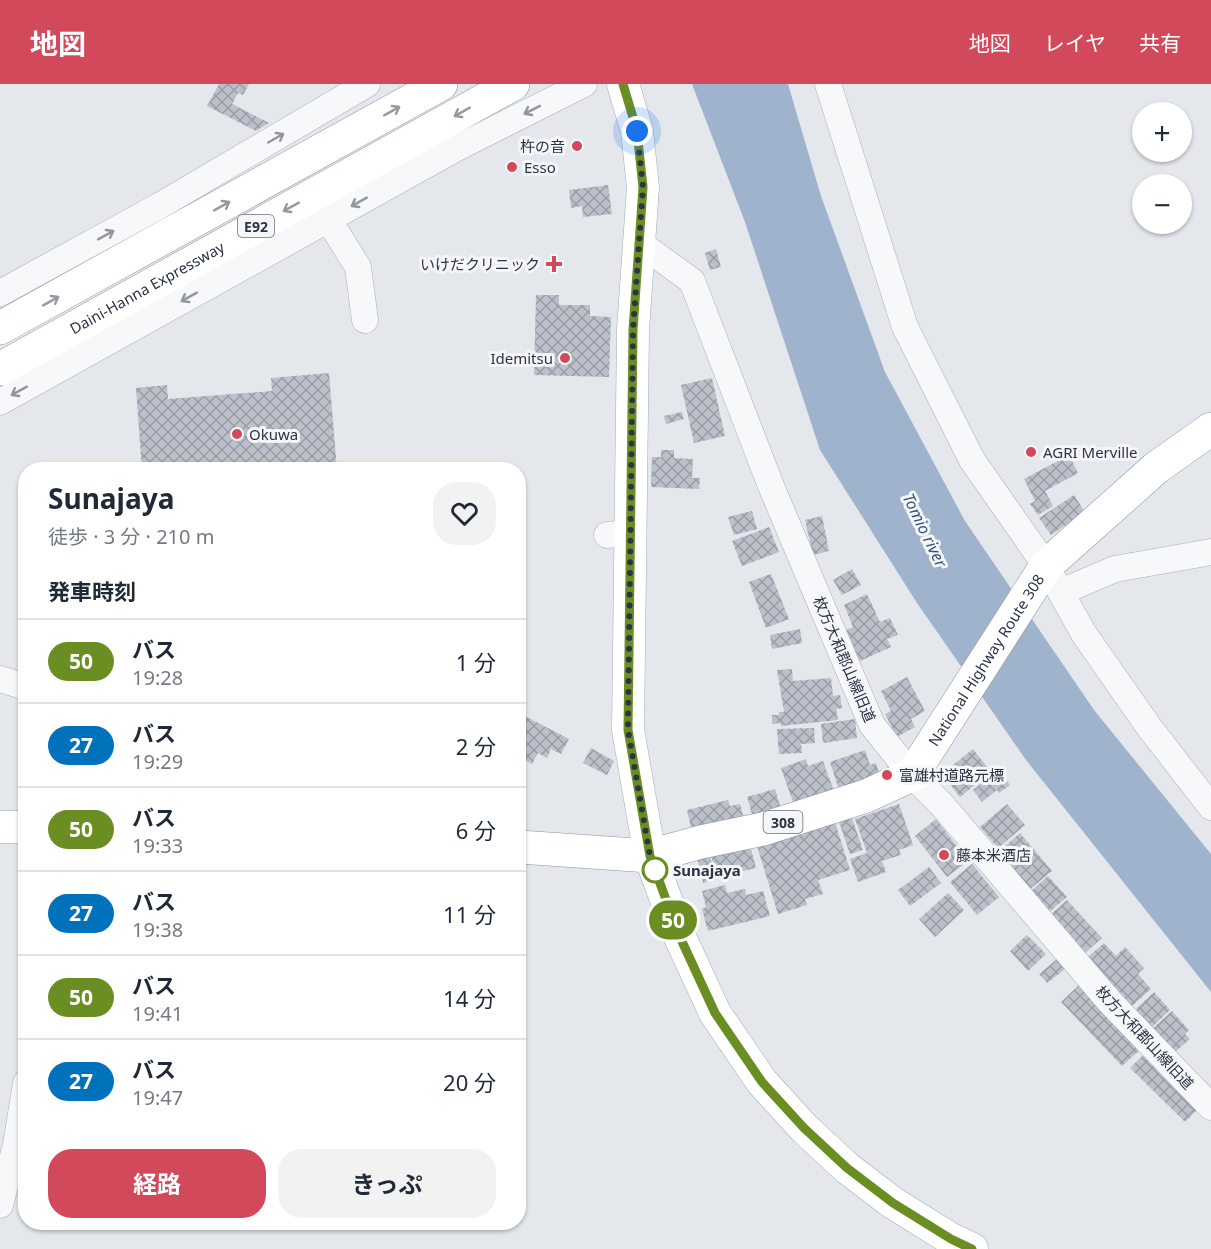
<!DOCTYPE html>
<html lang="ja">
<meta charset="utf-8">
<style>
body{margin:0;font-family:"Noto Sans","Noto Sans JP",sans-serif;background:#f2f2f3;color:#1f2937;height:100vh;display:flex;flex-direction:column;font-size:22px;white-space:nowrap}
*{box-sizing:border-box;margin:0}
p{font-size:20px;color:#747a83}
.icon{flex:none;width:33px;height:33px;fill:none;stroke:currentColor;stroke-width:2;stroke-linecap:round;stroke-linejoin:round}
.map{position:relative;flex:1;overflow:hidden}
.drawer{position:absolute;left:18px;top:378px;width:508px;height:768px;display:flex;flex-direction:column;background:#fff;border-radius:24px;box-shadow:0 2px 4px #0004}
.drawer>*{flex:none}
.badge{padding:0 12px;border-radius:20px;font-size:21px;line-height:39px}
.buttons{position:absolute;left:1132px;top:18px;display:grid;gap:12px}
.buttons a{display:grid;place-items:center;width:60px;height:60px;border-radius:50%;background:#fff;box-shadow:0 2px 4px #0004;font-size:30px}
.you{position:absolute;width:30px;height:30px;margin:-15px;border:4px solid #fff;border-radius:50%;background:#1a73e8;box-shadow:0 0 0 9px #1a73e833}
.map>.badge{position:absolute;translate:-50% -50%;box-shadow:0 0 0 3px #fff}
h2{padding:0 30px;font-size:22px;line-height:54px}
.round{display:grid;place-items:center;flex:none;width:63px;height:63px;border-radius:24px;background:#f2f2f3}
.overview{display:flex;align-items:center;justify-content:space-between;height:102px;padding:0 30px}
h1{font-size:28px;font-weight:700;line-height:45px}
.action{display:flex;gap:12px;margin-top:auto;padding:12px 30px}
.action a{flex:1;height:69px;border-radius:24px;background:#d1495b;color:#fff;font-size:24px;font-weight:700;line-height:69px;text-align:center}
.action a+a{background:#f2f2f3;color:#1f2937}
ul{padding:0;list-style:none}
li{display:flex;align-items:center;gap:18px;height:84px;padding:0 30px;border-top:2px solid #e0e1e3}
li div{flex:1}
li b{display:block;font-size:22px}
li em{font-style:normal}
li .badge{min-width:66px;font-weight:700;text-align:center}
header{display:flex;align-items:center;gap:36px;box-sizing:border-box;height:84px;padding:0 30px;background:#d1495b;color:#fff}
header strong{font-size:28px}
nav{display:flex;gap:33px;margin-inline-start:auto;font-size:21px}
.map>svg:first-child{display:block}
</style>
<header>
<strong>地図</strong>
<nav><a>地図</a><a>レイヤ</a><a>共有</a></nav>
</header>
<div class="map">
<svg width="1211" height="1165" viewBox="0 0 1211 1165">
<defs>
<pattern id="building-cross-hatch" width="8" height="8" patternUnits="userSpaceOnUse" patternTransform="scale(1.5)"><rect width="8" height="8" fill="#bbc0ca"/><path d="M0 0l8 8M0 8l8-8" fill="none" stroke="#989da6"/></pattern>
</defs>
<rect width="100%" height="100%" fill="#e4e7ec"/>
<path fill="#9fb4cc" d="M692 0H788L821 112 885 288 965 437 1094 626 1211 770V908L1026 676 917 519 820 366 745 138Z"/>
<path fill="url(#building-cross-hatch)" d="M219 0H249L243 11 238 9 232 20 269 39 256 47 207 22Z
M608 101 612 130 583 133 582 122 571 124 569 106Z
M716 165 721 183 710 186 705 169Z
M536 211H559V221H590V232L611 233 609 293 534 291Z
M329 289 337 386H142L136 304 167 301 168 315 272 307 271 294Z
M712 294 725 352 694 359 681 301Z
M682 328 684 335 666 340 664 332Z
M661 366H674V374L693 375 692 394H700L699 405 651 403 652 373H661Z
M1069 371 1078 389 1045 407 1053 422 1038 431 1030 420 1035 417 1024 395Z
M1074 411 1085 428 1051 451 1039 434Z
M752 427 757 445 734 451 728 433Z
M822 432 829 467 813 471 805 436Z
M769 443 779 468 742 482 732 457Z
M852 485 861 501 842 511 833 496Z
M771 490 789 535 766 544 749 498Z
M867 510 880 538 890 534 898 551 887 555 891 563 860 577 846 546 853 543 844 521Z
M800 545 802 559 772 565 770 551Z
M792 585 793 597 831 594 833 612 840 611 842 624 836 625 838 636 781 642 780 639 772 640V631H779V628H784L777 586Z
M907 593 925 627 911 635 915 643 897 653 885 630 891 627 881 607Z
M519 629 569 655 561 670 551 665 547 674 538 669 532 680 521 674 519 678Z
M855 635 857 654 823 659 821 640Z
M814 644 815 659 801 660 802 669 779 670 777 645Z
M591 664 614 677 607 691 583 679Z
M973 665 991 688 960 713 944 693 955 683 953 681Z
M865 666 870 681 876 679 881 696 840 709 830 678Z
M806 675 808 682 823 677 835 710 795 724 781 684Z
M998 686 1010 701 999 709 997 706 982 718 973 706Z
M775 705 782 729 754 737 747 713Z
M728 716 730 722 740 720 745 739 693 752 687 726Z
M899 720 913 761 899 766 901 771 882 777 886 788 858 798 850 775 867 769 855 735Z
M1007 720 1025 741 998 764 980 743Z
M852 734 863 766 850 770 839 738Z
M834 735 850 786 818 796 823 810 805 815 807 821 778 830 756 759Z
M936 735 968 777 947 793 915 752Z
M1020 749 1052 787 1029 806 1000 772 1007 766 1004 763Z
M750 761 756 784 717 793 711 771Z
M710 771 715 796 703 799 697 773Z
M972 780 999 813 977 831 950 798Z
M929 783 941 799 910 822 898 806Z
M1048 792 1067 813 1048 829 1030 808Z
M725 801 727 809 745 805 746 811 763 807 770 832 708 847 702 825 706 823 702 807Z
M948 809 964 826 935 853 919 835Z
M1067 816 1102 854 1084 870 1050 831Z
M1027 851 1046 870 1028 887 1010 867Z
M1104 859 1116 872 1125 863 1144 884 1138 890 1151 905 1132 922 1088 873Z
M1057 875 1065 885 1047 899 1039 890Z
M1079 901 1140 966 1122 982 1061 918Z
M1154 908 1170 926 1152 943 1136 925Z
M1172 927 1189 946 1185 950 1190 955 1175 968 1153 944Z
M1144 970 1159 985 1157 987 1197 1026 1185 1038 1130 984Z"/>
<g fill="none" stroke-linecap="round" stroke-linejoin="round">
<defs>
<path id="minor" d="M828 0 905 243 972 376 1046 482 1084 550 1149 643 1211 723
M328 135 358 183 365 236
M638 158 692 197 771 402 872 641 912 691 942 721 1110 918 1211 1023
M0 209 161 121 367 0
M0 318 455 65 584 0
M607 451 629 449
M1061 508 1115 485 1211 468
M0 595 26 603
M0 1121 16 1061 26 999"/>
<path id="major" d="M623 0 637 47 643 103 633 246 628 646 650 772 679 851 715 929 762 998 804 1044 847 1084 893 1119 951 1155 972 1165"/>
<g id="highway">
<path d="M0 244 441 0"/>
<path id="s1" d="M0 285 513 0"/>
<path d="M0 743H26"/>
<path id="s2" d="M519 763 650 772 701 758 763 745 866 712 912 691 1046 482 1156 384 1211 345"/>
</g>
</defs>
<use href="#minor" stroke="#a9aeb7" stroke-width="27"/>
<use href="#major" stroke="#a3abb8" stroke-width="33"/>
<use href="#highway" stroke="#8b94a3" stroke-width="34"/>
<use href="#minor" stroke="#f7f8fa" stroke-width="26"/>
<use href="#major" stroke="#fff" stroke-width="32"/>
<use href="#highway" stroke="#fff" stroke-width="33"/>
</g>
<defs><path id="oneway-shaft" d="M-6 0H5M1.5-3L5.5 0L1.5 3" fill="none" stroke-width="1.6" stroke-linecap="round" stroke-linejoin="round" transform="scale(1.5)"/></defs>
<g stroke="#9196a0">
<use href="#oneway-shaft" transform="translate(532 26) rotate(153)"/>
<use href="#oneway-shaft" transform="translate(276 54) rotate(-30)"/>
<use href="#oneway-shaft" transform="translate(359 118) rotate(151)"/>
<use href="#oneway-shaft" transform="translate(106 151) rotate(-29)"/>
<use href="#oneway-shaft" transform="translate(189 213) rotate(151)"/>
<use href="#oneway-shaft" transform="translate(19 307) rotate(151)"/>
</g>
<g stroke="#959aa2">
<use href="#oneway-shaft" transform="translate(392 27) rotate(-29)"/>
<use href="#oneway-shaft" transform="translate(462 28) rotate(151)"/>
<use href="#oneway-shaft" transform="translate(222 122) rotate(-29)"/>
<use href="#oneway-shaft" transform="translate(291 123) rotate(151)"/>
<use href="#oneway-shaft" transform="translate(51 217) rotate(-29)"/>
</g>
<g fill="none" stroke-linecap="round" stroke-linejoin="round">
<defs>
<path id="line" d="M623 0 637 47 643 103 633 246 628 646 650 772 679 851 715 929 762 998 804 1044 847 1084 893 1119 951 1155 972 1165"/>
</defs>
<use href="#line" stroke="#fff" stroke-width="14"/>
<use href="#line" stroke="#6b8e23" stroke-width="9"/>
<path stroke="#2b3445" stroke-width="6" stroke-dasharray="0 10.8" d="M637 47 643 103 633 246 628 646 650 772 657 792 655 786"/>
</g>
<g fill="#d1495b" stroke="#f4f6f9" stroke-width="2">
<circle cx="577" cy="62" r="6"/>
<circle cx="512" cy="83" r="6"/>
<path d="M551 171h6v6h6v6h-6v6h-6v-6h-6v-6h6z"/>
<circle cx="565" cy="274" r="6"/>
<circle cx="237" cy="350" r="6"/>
<circle cx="1031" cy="368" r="6"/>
<circle cx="887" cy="691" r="6"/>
<circle cx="944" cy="771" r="6"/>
</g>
<circle fill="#fff" stroke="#6b8e23" stroke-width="3" cx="655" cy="786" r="12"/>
<g text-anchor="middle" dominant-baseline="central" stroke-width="6" stroke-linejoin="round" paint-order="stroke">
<g fill="#f4f6f9" stroke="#676e7b" stroke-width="1.5">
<rect x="238" y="131" width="36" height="22" rx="4.5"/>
<rect x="763.5" y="727" width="39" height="22" rx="4.5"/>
</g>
<g font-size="14" font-weight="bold" fill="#2b3445">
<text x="256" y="142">E92</text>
<text x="783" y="738">308</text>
</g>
<g font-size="15" fill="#2b3445" stroke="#f4f6f9" text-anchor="start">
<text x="565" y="62" text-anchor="end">杵の音</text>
<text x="524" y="83">Esso</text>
<text x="540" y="180" text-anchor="end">いけだクリニック</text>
<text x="553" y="274" text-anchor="end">Idemitsu</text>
<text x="249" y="350">Okuwa</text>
<text x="1043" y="368">AGRI Merville</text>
<text x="899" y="691">富雄村道路元標</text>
<text x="956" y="771">藤本米酒店</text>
</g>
<g font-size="15" fill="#2b3445" stroke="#f4f6f9">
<text stroke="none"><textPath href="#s1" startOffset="168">Daini-Hanna Expressway</textPath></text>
<text transform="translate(845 575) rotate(67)">枚方大和郡山線旧道</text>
<text stroke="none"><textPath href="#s2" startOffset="543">National Highway Route 308</textPath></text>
<text transform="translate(1145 953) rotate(47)">枚方大和郡山線旧道</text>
</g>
<g font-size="15" font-weight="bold" fill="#2b3445" stroke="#f4f6f9" text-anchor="start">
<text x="673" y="786">Sunajaya</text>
</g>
<g font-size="16" font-style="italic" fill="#34527a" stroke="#f4f6f9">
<text transform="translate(925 446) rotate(64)">Tomio river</text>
</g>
</g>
</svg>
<div class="buttons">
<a>+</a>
<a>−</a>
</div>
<div class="you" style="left:637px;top:47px"></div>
<b class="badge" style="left:673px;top:836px;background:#6b8e23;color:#fff">50</b>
<section class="drawer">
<div class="overview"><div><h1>Sunajaya</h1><p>徒歩 · 3 分 · 210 m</p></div><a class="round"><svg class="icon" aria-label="heart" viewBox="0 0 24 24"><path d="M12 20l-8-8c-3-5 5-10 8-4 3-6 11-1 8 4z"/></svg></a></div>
<h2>発車時刻</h2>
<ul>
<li><span class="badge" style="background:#6b8e23;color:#fff">50</span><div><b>バス</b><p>19:28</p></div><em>1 分</em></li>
<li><span class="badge" style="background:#0072bc;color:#fff">27</span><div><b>バス</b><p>19:29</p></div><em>2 分</em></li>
<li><span class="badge" style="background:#6b8e23;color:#fff">50</span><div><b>バス</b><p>19:33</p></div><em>6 分</em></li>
<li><span class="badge" style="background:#0072bc;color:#fff">27</span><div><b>バス</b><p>19:38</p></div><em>11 分</em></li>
<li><span class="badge" style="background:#6b8e23;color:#fff">50</span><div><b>バス</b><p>19:41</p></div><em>14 分</em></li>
<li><span class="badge" style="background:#0072bc;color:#fff">27</span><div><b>バス</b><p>19:47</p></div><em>20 分</em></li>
</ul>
<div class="action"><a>経路</a><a>きっぷ</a></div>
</section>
</div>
